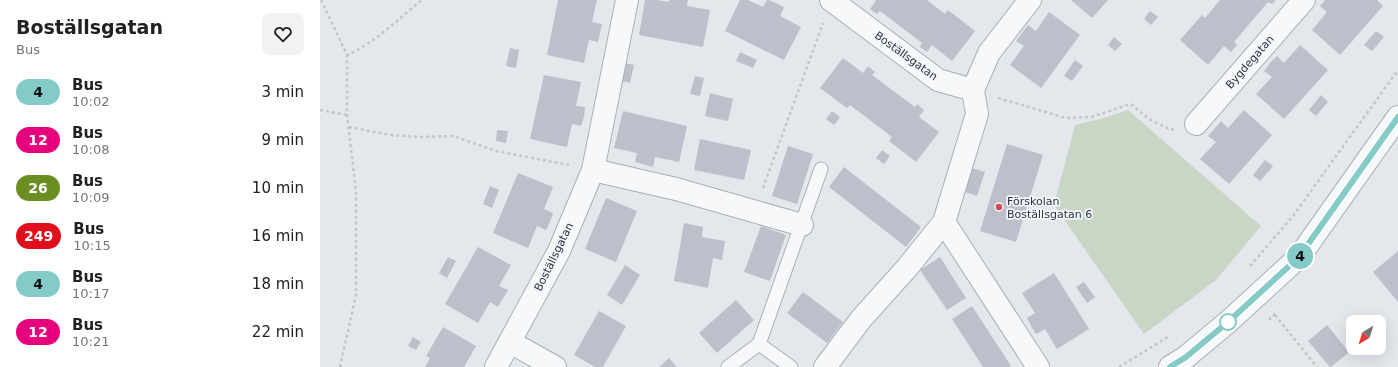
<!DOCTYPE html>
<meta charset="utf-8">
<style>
body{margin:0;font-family:"DejaVu Sans",sans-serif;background:#f2f2f2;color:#202124;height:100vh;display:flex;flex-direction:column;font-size:15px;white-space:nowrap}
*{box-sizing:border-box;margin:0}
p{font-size:13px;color:#757577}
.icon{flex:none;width:22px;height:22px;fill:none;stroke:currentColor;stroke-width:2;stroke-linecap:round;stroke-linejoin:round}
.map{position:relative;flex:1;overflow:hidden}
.panel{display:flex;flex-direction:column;background:#fff;width:320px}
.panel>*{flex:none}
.badge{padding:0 8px;border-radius:13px;font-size:14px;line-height:26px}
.needle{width:26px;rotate:218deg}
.tools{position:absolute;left:1026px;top:315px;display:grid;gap:8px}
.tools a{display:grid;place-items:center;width:40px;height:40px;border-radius:8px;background:#fff;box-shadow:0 4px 16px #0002;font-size:20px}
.map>.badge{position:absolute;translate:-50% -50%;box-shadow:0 0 0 2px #fff}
.round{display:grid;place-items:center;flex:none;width:42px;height:42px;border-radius:8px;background:#f2f2f2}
.head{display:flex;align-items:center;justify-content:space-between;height:68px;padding:0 16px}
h1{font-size:19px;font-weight:700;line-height:30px}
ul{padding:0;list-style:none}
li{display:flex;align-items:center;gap:12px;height:48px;padding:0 16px}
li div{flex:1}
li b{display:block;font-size:15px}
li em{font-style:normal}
li .badge{min-width:44px;font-weight:700;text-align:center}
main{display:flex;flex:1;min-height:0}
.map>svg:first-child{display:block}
</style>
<main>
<section class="panel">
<div class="head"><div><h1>Boställsgatan</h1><p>Bus</p></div><a class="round"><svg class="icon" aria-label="heart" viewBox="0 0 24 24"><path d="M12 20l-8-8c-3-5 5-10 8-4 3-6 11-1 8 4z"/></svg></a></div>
<ul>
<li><span class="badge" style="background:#84cac6;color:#111">4</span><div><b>Bus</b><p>10:02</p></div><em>3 min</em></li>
<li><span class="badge" style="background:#e6007e;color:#fff">12</span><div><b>Bus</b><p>10:08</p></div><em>9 min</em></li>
<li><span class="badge" style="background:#6b8e23;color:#fff">26</span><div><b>Bus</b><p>10:09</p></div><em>10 min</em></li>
<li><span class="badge" style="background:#e10e1c;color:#fff">249</span><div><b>Bus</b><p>10:15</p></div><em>16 min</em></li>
<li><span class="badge" style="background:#84cac6;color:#111">4</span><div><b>Bus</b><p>10:17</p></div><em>18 min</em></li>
<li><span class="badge" style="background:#e6007e;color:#fff">12</span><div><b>Bus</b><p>10:21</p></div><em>22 min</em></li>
</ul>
</section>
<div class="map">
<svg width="1078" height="367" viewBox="0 0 1078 367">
<rect width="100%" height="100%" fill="#e4e7ec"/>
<path fill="#c9d6c5" d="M808 110 941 226 896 280 824 334 734 205 755 125 780 119Z"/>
<path fill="#bbc0ca" d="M238 0H277L272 22 282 24 278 42 269 40 264 63 227 55Z
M325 0H337L349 2V0H368L367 6 390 10 383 47 319 35Z
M420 0H428L443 7 447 0H449L464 7 460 16 481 27 464 60 405 31Z
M554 0H607L625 14 628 10 655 31 632 61 612 45 607 52 600 47 602 43 560 11 557 14 550 9 556 1Z
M751 0H788L772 18Z
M900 0H956L952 4 948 2 914 42 917 45 911 52 904 46 888 65 860 40 882 15 885 18Z
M1005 0H1057L1063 6 1020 55 992 30 1007 12 1000 6Z
M830 11 838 17 831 25 824 19Z
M729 12 760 35 721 88 690 65 704 46 696 41 708 25 716 31Z
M1056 31 1064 37 1052 51 1044 45Z
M794 37 802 44 795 51 788 45Z
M980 45 1008 70 964 119 936 94 952 77 944 71 950 63 957 56 964 63Z
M190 48 199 50 196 68 186 66Z
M420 52 437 60 433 68 416 61Z
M523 58 543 73 548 66 555 72 552 75 595 107 597 104 604 110 599 117 619 132 596 162 569 141 572 137 530 105 527 108 500 88Z
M755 60 763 66 752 81 744 76Z
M305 63 314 65 310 83 301 81Z
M224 75 261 82 256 106 265 107 264 117 261 126 252 124 247 147 210 139Z
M375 76 384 78 380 96 370 94Z
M390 93 413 99 408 121 385 116Z
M1001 95 1008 102 996 116 989 110Z
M924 110 952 135 909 184 880 159 896 142 888 136 895 128 901 121 908 128Z
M303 111 367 126 359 162 335 157 333 167 315 162 317 153 294 148Z
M512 111 520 117 514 125 506 119Z
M177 130 188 131 186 143 176 141Z
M380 139 431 150 424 180 374 170Z
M687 144 723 155 696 242 660 231Z
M468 146 493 154 477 204 452 196Z
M562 150 570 156 564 164 556 158Z
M945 160 953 166 940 181 933 175Z
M524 167 601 227 586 247 509 187Z
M652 168 665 172 657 196 645 192Z
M198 173 233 187 224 209 233 213 230 222 226 230 217 226 208 248 173 233Z
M170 186 179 190 172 208 163 204Z
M286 198 317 211 296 262 265 249Z
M364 223 383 227 382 237 405 241 402 260 393 258 388 288 354 281Z
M441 226 466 235 450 281 424 272Z
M158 247 191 265 179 286 188 290 178 307 170 302 158 323 125 304Z
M1078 251V302L1053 272Z
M128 257 136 261 127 278 119 273Z
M620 257 646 298 627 310 600 270Z
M305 265 320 275 302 305 287 295Z
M734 273 769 329 737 349 725 329 716 334 711 326 707 318 715 313 702 293Z
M764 282 775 297 767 303 756 287Z
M483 292 523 322 507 343 467 313Z
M416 300 434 320 397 353 379 333Z
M652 306 691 366 689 367H663L632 319Z
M279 311 306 326 283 367H275L254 355Z
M1007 325 1029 352 1011 367H1010L988 341Z
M123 327 156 346 144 367H105L110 358 106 356Z
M93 337 101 342 96 350 88 346Z
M349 358 357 367H339Z"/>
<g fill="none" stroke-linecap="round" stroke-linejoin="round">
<defs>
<path id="service" d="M439 344 501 169
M408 367 439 344 471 367"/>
<path id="minor" d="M511 0 618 80 653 90
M653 90 669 53 710 0
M876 124 984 0
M273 170 356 189 482 225
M624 222 718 367
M190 342 235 367
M176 367 239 251 273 170 307 0
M505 367 541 319 586 269 624 222 657 114 653 90
M850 367 866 357 908 322 979 257 1078 117"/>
</defs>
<use href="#service" stroke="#a9aeb7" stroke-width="15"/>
<use href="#minor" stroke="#a9aeb7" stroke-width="24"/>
<path stroke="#c2c5cb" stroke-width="2.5" stroke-dasharray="3 3" stroke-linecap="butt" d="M1 0 27 55C55 43 78 19 102 0
M678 98 746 118 771 117 811 104 829 119 851 130 854 129
M0 110 27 115
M29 127 70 135 100 137 133 136 176 151 249 165
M443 188 503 23
M930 266 973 216 1078 70
M955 315 997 367
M949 320 957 312
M20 367 36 295V191L27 115V55
M799 367 848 337"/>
<use href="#service" stroke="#f7f8fa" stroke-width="13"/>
<use href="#minor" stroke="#f7f8fa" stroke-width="22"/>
</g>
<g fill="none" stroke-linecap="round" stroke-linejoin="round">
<defs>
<path id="line" d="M850 367 866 357 908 322 979 257 1078 117"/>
</defs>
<use href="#line" stroke="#fff" stroke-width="9"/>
<use href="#line" stroke="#84cac6" stroke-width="6"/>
</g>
<circle fill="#d1495b" stroke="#f4f6f9" stroke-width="1.5" cx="679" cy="207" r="4"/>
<circle fill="#fff" stroke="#84cac6" stroke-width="2" cx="908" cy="322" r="8"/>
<g text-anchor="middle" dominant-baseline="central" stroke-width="3.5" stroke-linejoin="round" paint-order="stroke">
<g font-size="11" fill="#2b3445" stroke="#f4f6f9">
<text transform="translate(586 56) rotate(36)">Boställsgatan</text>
<text transform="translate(930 62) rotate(-49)">Bygdegatan</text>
<text transform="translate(234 257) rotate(-64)">Boställsgatan</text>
</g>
<g font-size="11" fill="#2b3445" stroke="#f4f6f9" text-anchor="start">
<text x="687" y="201">Förskolan<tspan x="687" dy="13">Boställsgatan 6</tspan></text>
</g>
</g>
</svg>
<div class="tools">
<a><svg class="needle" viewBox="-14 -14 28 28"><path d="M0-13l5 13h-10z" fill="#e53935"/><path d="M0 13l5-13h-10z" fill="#757577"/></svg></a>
</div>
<b class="badge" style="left:980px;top:256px;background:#84cac6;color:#111">4</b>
</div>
</main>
